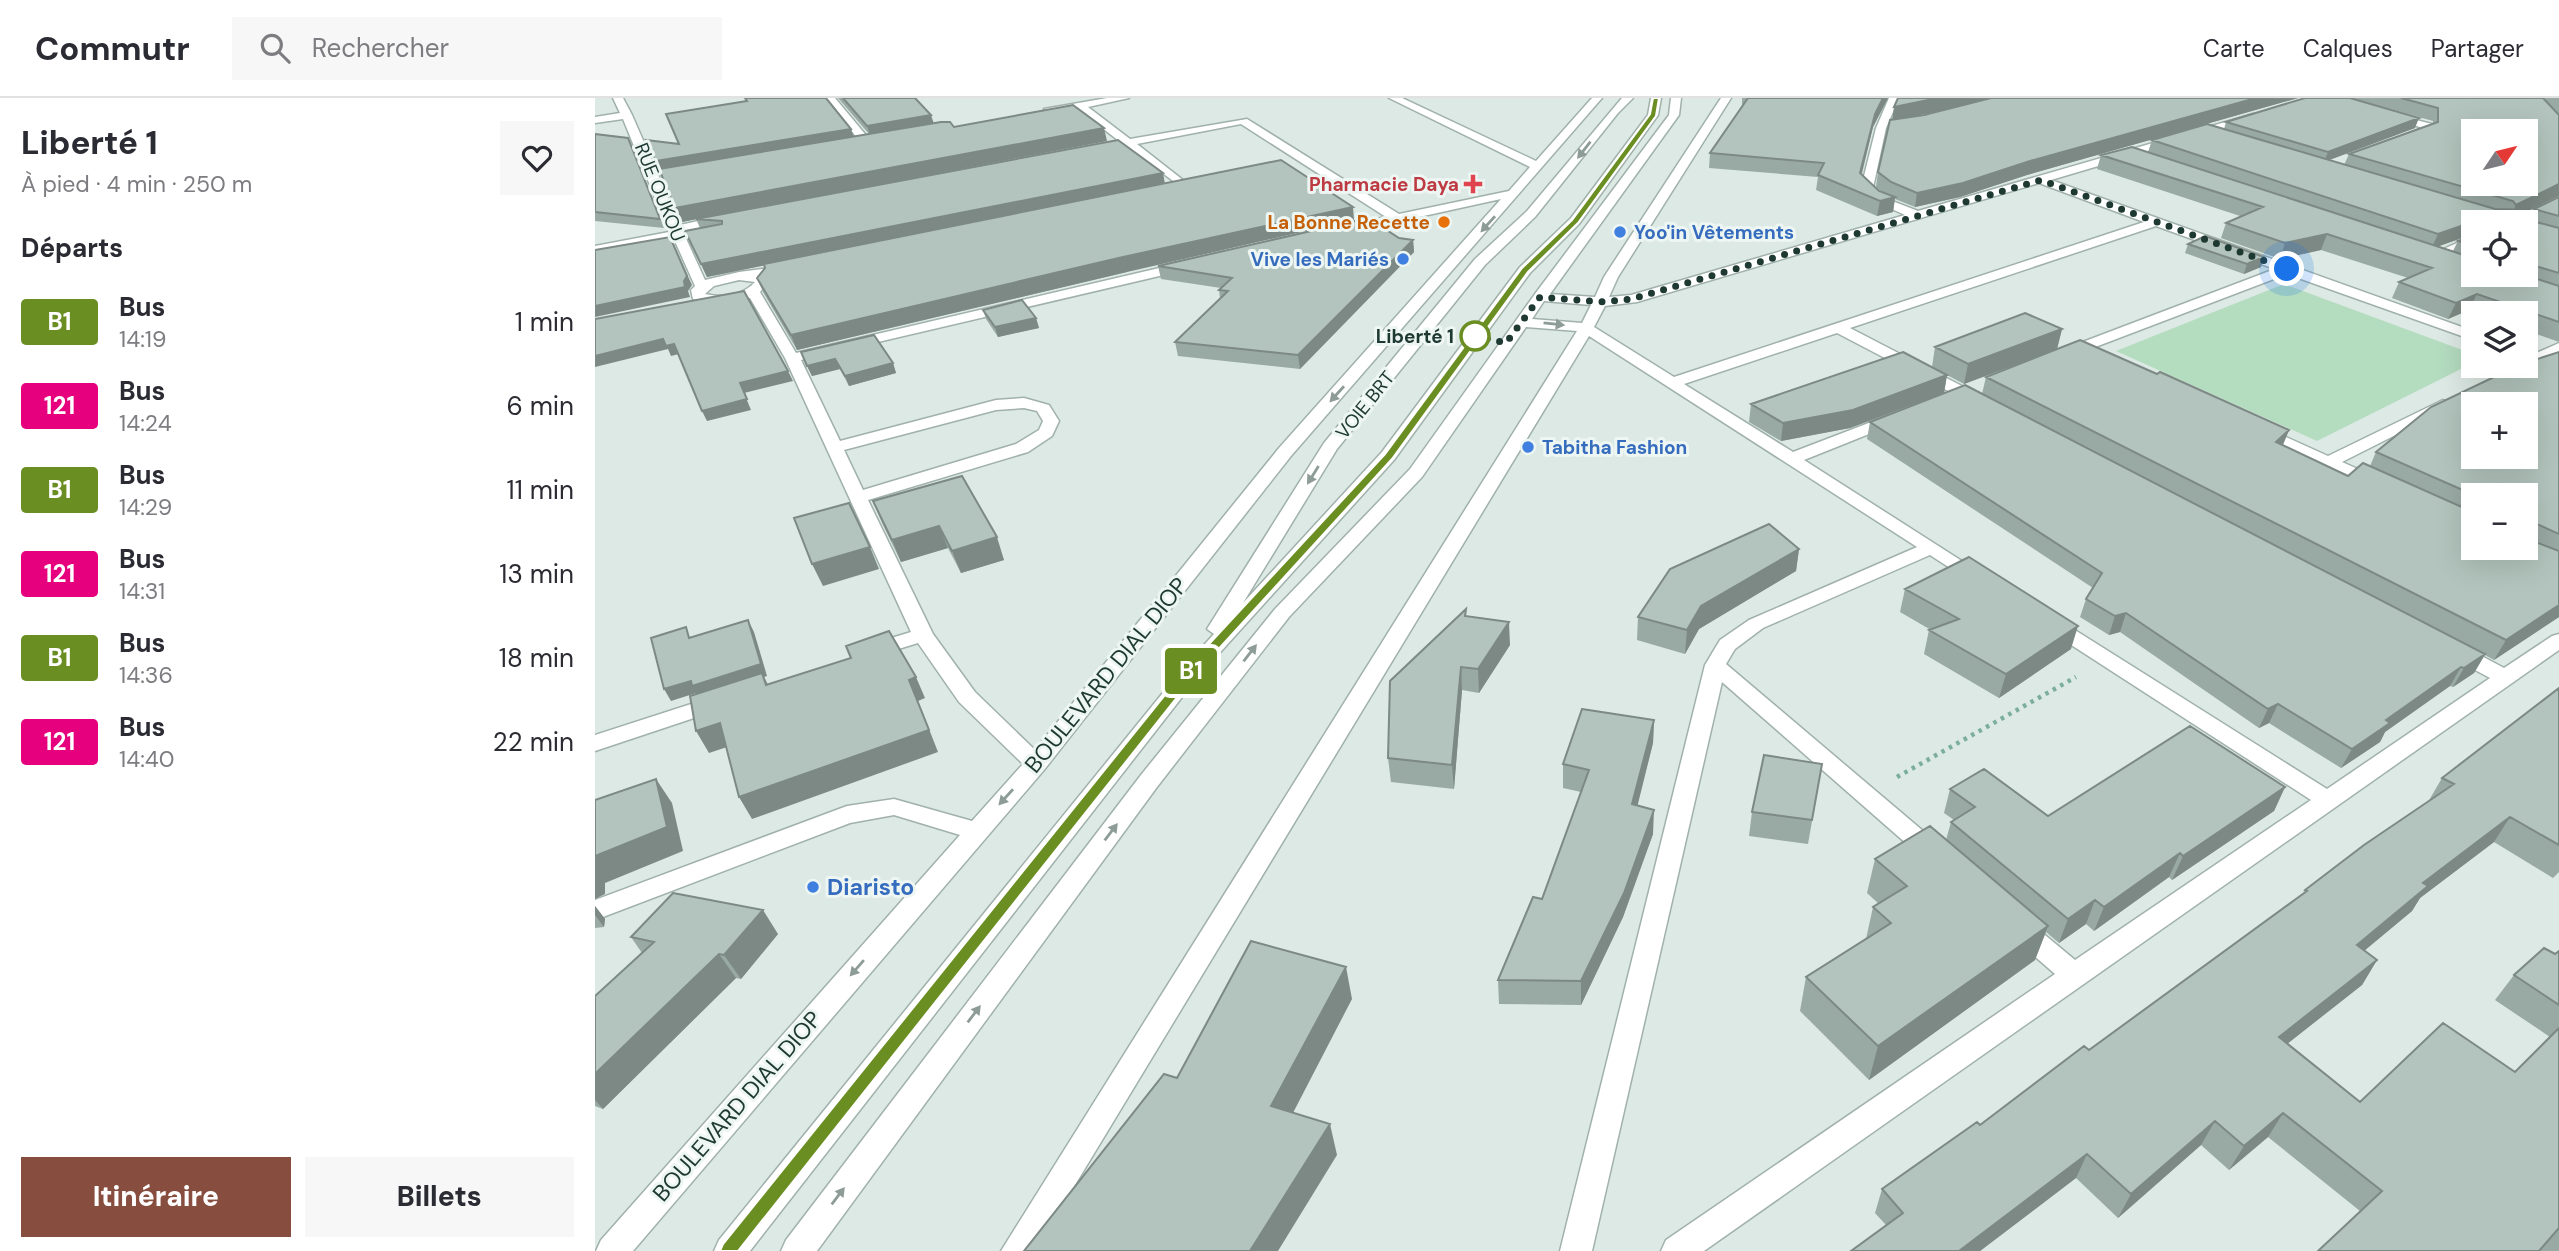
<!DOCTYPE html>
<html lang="fr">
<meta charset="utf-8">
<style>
body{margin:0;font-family:"DM Sans",sans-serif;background:#f7f7f7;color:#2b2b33;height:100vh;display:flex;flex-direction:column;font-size:26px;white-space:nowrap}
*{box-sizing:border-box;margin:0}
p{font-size:23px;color:#7c7c81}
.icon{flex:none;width:38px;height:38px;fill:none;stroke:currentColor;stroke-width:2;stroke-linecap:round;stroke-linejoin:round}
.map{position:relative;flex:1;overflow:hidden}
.drawer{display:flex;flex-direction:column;background:#fff;width:595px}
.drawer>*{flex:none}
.badge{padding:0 14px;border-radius:5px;font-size:24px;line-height:46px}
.needle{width:46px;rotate:55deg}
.buttons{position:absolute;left:1866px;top:21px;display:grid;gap:14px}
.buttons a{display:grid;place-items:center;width:77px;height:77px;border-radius:0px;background:#fff;box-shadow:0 7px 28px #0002;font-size:35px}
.you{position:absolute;width:35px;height:35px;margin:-18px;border:5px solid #fff;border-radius:50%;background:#1a73e8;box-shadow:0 0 0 10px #1a73e833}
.map>.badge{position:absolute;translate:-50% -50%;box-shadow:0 0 0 4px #fff}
h2{padding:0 21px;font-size:26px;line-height:63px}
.round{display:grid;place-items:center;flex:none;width:74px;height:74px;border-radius:0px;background:#f7f7f7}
.head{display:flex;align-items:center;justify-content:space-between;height:119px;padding:0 21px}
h1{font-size:33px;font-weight:800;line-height:52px}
.button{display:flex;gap:14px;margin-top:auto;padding:14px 21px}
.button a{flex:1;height:80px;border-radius:0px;background:#874d3f;color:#fff;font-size:28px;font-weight:800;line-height:80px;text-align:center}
.button a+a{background:#f7f7f7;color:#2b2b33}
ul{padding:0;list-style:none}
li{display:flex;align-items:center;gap:21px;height:84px;padding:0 21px}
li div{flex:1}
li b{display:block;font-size:26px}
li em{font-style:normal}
li .badge{min-width:77px;font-weight:700;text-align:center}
header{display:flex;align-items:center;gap:42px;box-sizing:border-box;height:98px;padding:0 35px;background:#fff;border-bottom:2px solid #e1e1e2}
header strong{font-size:33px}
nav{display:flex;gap:38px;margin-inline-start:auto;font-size:24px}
.search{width:490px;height:63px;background:#f7f7f7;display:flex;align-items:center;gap:18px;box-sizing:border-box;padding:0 24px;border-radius:0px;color:#7c7c81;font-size:26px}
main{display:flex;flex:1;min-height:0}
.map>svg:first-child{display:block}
</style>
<header>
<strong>Commutr</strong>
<div class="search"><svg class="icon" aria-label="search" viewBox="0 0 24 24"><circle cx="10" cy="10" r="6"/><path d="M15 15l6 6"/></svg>Rechercher</div>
<nav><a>Carte</a><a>Calques</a><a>Partager</a></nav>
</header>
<main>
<section class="drawer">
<div class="head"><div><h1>Liberté 1</h1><p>À pied · 4 min · 250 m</p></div><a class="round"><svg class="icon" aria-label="heart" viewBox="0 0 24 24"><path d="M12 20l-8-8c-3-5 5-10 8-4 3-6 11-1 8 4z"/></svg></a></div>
<h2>Départs</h2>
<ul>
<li><span class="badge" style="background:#6b8e23;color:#fff">B1</span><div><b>Bus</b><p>14:19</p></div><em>1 min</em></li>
<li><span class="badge" style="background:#e6007e;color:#fff">121</span><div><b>Bus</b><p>14:24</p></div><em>6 min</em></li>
<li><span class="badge" style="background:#6b8e23;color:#fff">B1</span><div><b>Bus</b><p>14:29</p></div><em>11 min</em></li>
<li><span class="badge" style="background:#e6007e;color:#fff">121</span><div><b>Bus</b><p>14:31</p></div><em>13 min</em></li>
<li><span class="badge" style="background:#6b8e23;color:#fff">B1</span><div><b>Bus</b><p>14:36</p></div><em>18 min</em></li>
<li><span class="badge" style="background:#e6007e;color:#fff">121</span><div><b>Bus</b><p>14:40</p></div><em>22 min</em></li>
</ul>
<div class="button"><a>Itinéraire</a><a>Billets</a></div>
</section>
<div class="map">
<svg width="1964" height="1153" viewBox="0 0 1964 1153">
<rect width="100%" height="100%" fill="#dde9e4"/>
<path fill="#b4dcbf" d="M1689 186 1878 256V265L1722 343 1521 253Z"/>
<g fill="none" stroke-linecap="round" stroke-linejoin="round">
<defs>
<path id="minor" d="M18 0H28L37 17 85 127 131 117 137 121 88 134 110 182 144 174 198 167V173L170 179 174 183 165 194 201 255 590 164 597 168 590 172 206 262 245 343 401 302 429 300 454 307 464 323 457 338 433 354 273 402 338 536 380 594 440 652 684 350 906 101 751 135 745 131 747 128 791 119 646 26 542 46 593 86V90L589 91 531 48 496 53V49L524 43 483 11 453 16 449 15V11L512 0H534L493 9 535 41 652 21 804 116 914 93 935 69 794 0H807L941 63 997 0H1007L696 358 449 672 38 1153H1L6 1142 365 737 299 717 255 725 0 822V802L252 708 299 701 377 723 428 666 364 604 323 545 274 560 267 559 264 554 267 549 316 534 190 260 155 200 128 206 98 201 96 192 100 188 79 141 0 156V148L74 134 28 21 0 25V19L25 15ZM144 182 160 184C147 198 128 200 110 196L119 188ZM429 310 442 313 448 323 444 332 421 346 268 392 249 352 401 312Z
M230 0H240L275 42V46H267Z
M1027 0H1038L1023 15 940 119 890 167 742 351 648 505 787 354 925 169 976 120 1053 17 1056 0H1066L1063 17 984 126 935 175 799 362 602 580 155 1153H119L124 1142 588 570 619 536 612 531 729 345 880 161 932 113Z
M1076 0H1086L1084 17 955 196 1000 199 1009 179 1126 0H1136L1023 179 1014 199 1036 197 1310 117 1277 102 1266 90 1281 30 1294 0H1304L1291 30 1278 90 1292 101 1323 113 1658 16 1662 17V21L1456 82 1878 233V242L1692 176 1474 259H1464L1462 256 1464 253 1680 171 1561 128 1255 230 1392 301 1394 304 1392 307H1380L1242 235 1089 286 1198 354 1292 318H1304L1306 321 1304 324 1209 362 1395 481 1385 487 1378 485 1335 457 1168 530 1140 551 1131 566 1347 749 1350 755 1347 761 1338 764 1329 761 1127 584 997 1153H965L1110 567 1125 542 1154 522 1322 449 994 238 440 1153H406L982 233 931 229 827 379 694 519 562 689 222 1153H186L191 1142 546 677 680 511 815 371 940 196 1074 17ZM1444 85 1549 124 1079 279 999 229 1010 208 1042 204ZM949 203 996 207 987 225 937 221Z
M1793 15 1837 26 1838 33 1814 43H1806V39L1828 30 1793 19Z
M1878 138V147L1841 162 1836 163 1830 159Z
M1964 245V255L1935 269 1924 268H1930V260Z
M1848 302 1856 307 1854 310 1747 364 1788 382 1791 386 1782 391 1659 336 1657 333 1665 328 1671 330 1733 358Z
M1457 520 1464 522 1732 691 1895 580 1854 558 1851 553 1854 548H1868L1909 570 1957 538 1964 536V552L1109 1153H1066L1071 1142 1460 876 1414 836 1410 829 1414 822 1423 819 1432 822 1480 862 1716 702 1450 530 1447 526 1450 522Z
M124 597 132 599 135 604 132 609 0 653V637Z"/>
</defs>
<use href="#minor" stroke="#a0b1ab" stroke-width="3"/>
<path stroke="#7cae9f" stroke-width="4.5" stroke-dasharray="3.5 5" stroke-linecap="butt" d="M1302 679 1481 579"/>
<use href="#minor" fill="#fff" fill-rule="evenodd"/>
</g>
<path fill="#99a9a3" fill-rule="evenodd" d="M243 0H320L339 25 359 29 512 43 148 112 532 174 202 252 168 194 162 180 170 170V167L112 179 90 133 105 130 101 121 87 124 51 42 84 46 256 31 259 39 274 36Z
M1147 0H1293L1278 29 1267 76 1284 93 1288 95 1281 89 1283 74 1303 0H1703L1432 77 1365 99 1320 109 1300 101 1298 114 1282 118 1221 92 1223 79 1114 70 1115 55 1147 9ZM1368 7 1329 17 1311 20Z
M1710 0H1964V98L1935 112 1936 118 1939 111 1964 99V244L1930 232V215H1883L1874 212 1853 221 1797 200 1804 184 1813 180 1726 152 1685 161 1626 140 1631 125 1645 118 1502 71 1506 57 1553 54 1557 42 1629 31 1631 24ZM1766 3 1838 23V26L1754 56 1749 67 1734 62 1820 30ZM1878 124H1930V177H1878V137L1863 143 1858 153 1844 148 1878 136Z
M0 36 33 40 69 130 0 123Z
M804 140 818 142 819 154 705 271 583 258 580 244 625 200 624 192 626 190 566 181 563 168Z
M1593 146 1669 159 1666 169 1649 176 1590 155Z
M388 212 441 220 444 230 403 239 391 221Z
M1467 231 1462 251 1369 286 1352 277 1349 295 1255 330 1186 343 1154 324 1156 306 1337 269 1340 249Z
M206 254 298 265 301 275 254 288 245 271 217 278Z
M1964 254V519L1899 562 1890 557 1879 575 1858 589 1855 588 1790 634 1785 644 1746 670 1674 625 1664 630 1525 534 1514 537 1485 519 1491 501 1498 490 1272 341 1275 324 1387 296 1391 279 1694 332 1688 347 1753 378 1775 368 1781 354ZM1878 397H1930V450H1878Z
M367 378 409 462 366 475 353 450 306 464 287 425 278 403Z
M1204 451 1201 473 1104 531 1090 556 1042 542 1043 519Z
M1310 491 1476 551 1404 600 1329 556 1334 532H1336L1305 514Z
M871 511V518L915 547 884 595 867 592 859 691 796 684 793 660Z
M1964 590V774L1958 780 1899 744 1825 800 1817 813 1769 853 1782 862 1767 887 1692 946 1765 1004 1920 974 1955 939 1900 902 1919 877 1960 856 1964 853V1153H1946L1765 1113 1673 1039 1634 1072 1606 1047 1523 1120 1481 1080 1385 1153H1256L1291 1127 1280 1115 1287 1091 1385 1027 1494 952 1707 797 1710 792 1833 704 1847 680Z
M1059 622 1058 645 1042 707 1058 736 1028 819 986 907 904 906 903 882 947 801 986 694 968 690V666Z
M1227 666 1213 746 1154 738 1157 714Z
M1690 689 1679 713 1577 782 1574 779 1499 833 1491 826 1464 845 1451 834 1440 862 1274 982 1205 913 1211 879 1271 841 1278 809 1284 806 1272 795 1280 761 1351 742 1356 724 1359 722 1349 715 1355 691 1453 718Z
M0 808 10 821 9 829 0 830Z
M183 836 146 881 141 880 8 1011 0 1008V898L47 855 36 839Z"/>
<path fill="#7d8984" d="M1288 0H1293L1278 29 1263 89 1265 75 1280 16Z
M1343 0H1404L1297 23 1299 9Z
M1661 0H1703L1432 77 1365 99 1320 109 1322 95Z
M336 17 339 26 275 37 272 28Z
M1824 20 1820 30 1729 64 1733 54Z
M509 30 512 43 87 124 80 110Z
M256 31 259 40 66 73 61 63Z
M568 75 570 86 112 179 106 166Z
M1964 86V98L1914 122 1921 107Z
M1300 99 1298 114 1282 118 1285 103Z
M758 109 759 122 532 174 202 252 196 237 528 159Z
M1886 121 1885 124H1878V136L1836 151 1843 136Z
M1732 136 1726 152 1685 161 1690 145Z
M75 139 97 187 93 193 95 199 0 219V208Z
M818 142 819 154 705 271 703 257Z
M1669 159 1666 169 1649 176 1652 166Z
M1882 196 1874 212 1853 221 1861 205Z
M441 220 444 230 403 239 400 229Z
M1467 231 1462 251 1369 286 1373 266Z
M68 241 79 246 84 256 76 258 73 251 0 269V258Z
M240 261 245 271 217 278 212 268Z
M298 265 301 275 254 288 250 278Z
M193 273 198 283 149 295 156 312 112 323 107 313 145 285Z
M1352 277 1349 295 1255 330 1186 343 1188 325Z
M1694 332 1686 351 1681 344Z
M344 428 353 450 306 464 297 442Z
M402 439 409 462 366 475 357 453Z
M275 449 284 471 228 488 217 466Z
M1204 451 1201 473 1104 531 1090 556 1092 532 1106 508Z
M1964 507V519L1899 562 1911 542Z
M1531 515 1525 534 1514 537 1520 518Z
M153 522 159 534 172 578 169 579 178 596 104 600 101 595 76 603 69 591Z
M914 524 915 547 884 595 883 571Z
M1483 528 1476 551 1404 600 1411 576Z
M1890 556 1879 575 1858 589 1869 570Z
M866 569 867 592 859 691 857 667Z
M1866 569 1855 588 1790 634 1785 644 1746 670 1757 651 1791 622Z
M321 579 330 600 323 603 343 654 157 721 144 699 314 582Z
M1683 606 1674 625 1664 630 1673 611Z
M1059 622 1058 645 1037 730V706Z
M125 625 138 647 114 655 101 633Z
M61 681 77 705 88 753 10 785V796L0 801V758Z
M1690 689 1679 713 1577 782 1588 758Z
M1059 712 1058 736 1028 819 986 907V883Z
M1915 719 1899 744 1825 800 1817 813 1746 872 1762 847 1828 785Z
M1585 755 1574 779 1499 833 1509 809Z
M1500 802 1491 826 1464 845 1473 821Z
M0 808 10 821 9 829 0 817Z
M168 812 183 836 146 881 129 857Z
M1453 828 1440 862 1274 982 1283 948Z
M124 856 141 880 8 1011 0 1002V976Z
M1782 862 1767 887 1669 964 1684 939Z
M751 869 757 901 685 1040 676 1008Z
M1688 1015 1673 1039 1634 1072 1649 1048Z
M1620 1023 1606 1047 1523 1120 1536 1096Z
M735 1026 742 1057 683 1153H655Z
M1492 1056 1481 1080 1385 1153H1364Z"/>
<path fill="#b2c4bd" stroke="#7d8984" stroke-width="2" fill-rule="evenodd" d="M150 0H231L256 31 61 63 51 42 84 46 71 16 152 3Z
M248 0H320L336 17 272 28Z
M1153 0H1288L1280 16 1265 75 1284 93 1300 99 1285 103 1223 77 1229 65 1115 55Z
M1303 0H1343L1299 9Z
M1396 0H1661L1435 63 1368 85 1322 95 1296 84 1283 74 1295 22 1329 17Z
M1710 0H1755L1824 20 1733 54 1631 24Z
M1806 0H1948L1964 17V86L1921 107 1918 103 1754 56 1843 24V10ZM1878 33H1930V86H1878Z
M478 7 509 30 80 110 64 71 346 24H355L359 29Z
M1612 26 1900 111 1935 112 1937 123 1964 130V175L1930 165V124H1887L1886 121 1843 136 1557 42Z
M0 36 33 40 65 121 0 114Z
M523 42 568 75 106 166 90 133 127 126V123L101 121Z
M1537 49 1878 160V177H1930L1964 188V224L1882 196 1861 205 1804 184 1837 170 1732 136 1690 145 1631 125 1668 109 1506 57Z
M686 62 758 109 528 159 196 237 162 180 170 170 169 166Z
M1964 99V118L1939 111Z
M773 120 804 140 818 142 703 257 580 244 633 193 624 192 637 180 563 168Z
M1878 137V148L1863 143Z
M1610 138 1669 159 1652 166 1593 146Z
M75 139 92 178 89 183 90 189 0 208V152Z
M149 193 193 273 145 285 152 301 107 313 79 246 71 248 68 241 0 258V221Z
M427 202 441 220 400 229 388 212Z
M1430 215 1467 231 1373 266 1340 249Z
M279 237 298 265 250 278 240 261 212 268 206 254Z
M1485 242 1562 276 1565 274 1694 332 1681 344 1753 378 1768 365 1878 414V450H1930V440L1964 453V507L1911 542 1391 279Z
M1308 254 1352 277 1258 312 1188 325 1156 306Z
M1964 254V436L1942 426 1930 427V397H1879L1781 354 1836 309 1922 268H1930V265ZM1878 306H1930V359H1878Z
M1370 287 1890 556 1869 570 1866 569 1791 622 1795 625 1757 651 1683 606 1673 611 1531 515 1520 518 1491 501 1507 475 1275 324Z
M367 378 402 439 357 453 344 428 297 442 278 403Z
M254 405 275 449 217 466 199 420Z
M1174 426 1204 451 1106 508 1092 532 1043 519 1075 471Z
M1374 459 1483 528 1411 576 1334 532 1364 521 1310 491Z
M871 511 870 518 914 524 883 571 866 569 857 667 793 660 795 583Z
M153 522 166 566 97 588 96 583 69 591 56 540 91 529 94 540Z
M294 533 321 579 314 582 334 632 144 699 125 625 101 633 95 598 167 575 171 587 256 560 251 548Z
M1964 590V747L1915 719 1828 785 1833 788 1762 847 1782 862 1684 939 1765 1004 1848 925 1920 974 1964 930V1130L1944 1153H1723L1787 1093 1688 1015 1649 1048 1620 1023 1536 1096 1492 1056 1364 1153H1256L1308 1115 1287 1091 1382 1024 1385 1027 1489 948 1494 952 1712 793 1710 792 1769 747 1859 686 1847 680Z
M987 611 1059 622 1037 706 1059 712 1029 795 986 883 903 882 938 799 947 801 994 672 968 666Z
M1595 628 1690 689 1588 758 1585 755 1509 809 1500 802 1473 821 1356 724 1380 709 1355 691 1389 671 1453 718Z
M1169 657 1227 666 1217 722 1157 714Z
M61 681 72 729 0 758V702Z
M1335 728 1453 828 1283 948 1211 879 1296 825 1278 809 1312 788 1280 761Z
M78 795 168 812 129 857 124 856 0 976V898L59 844 36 839Z
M656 843 751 869 676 1008 735 1026 655 1153H429L569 976 582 980Z
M1949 850 1960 856 1964 853V907L1919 877Z"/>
<defs><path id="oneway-solid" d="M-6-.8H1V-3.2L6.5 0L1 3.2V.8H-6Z" transform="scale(1.75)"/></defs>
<g fill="#8e9c98">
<use href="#oneway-solid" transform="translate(989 52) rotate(128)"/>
<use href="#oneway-solid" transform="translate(893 126) rotate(132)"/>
<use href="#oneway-solid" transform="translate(959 226) rotate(6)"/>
<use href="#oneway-solid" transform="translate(742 296) rotate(132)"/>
<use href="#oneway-solid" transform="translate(718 377) rotate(122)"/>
<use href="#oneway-solid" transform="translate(655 555) rotate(-52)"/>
<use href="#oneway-solid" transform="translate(411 699) rotate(132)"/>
<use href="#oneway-solid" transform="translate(516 734) rotate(-53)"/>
<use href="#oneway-solid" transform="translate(262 870) rotate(131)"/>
<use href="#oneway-solid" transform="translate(379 916) rotate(-53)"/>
<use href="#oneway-solid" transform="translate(243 1098) rotate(-53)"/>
</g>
<path fill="#6b8e23" stroke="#fff" stroke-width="2" d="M1058 0H1064L1061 18 983 125 933 174 797 361 599 578 143 1153H125L128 1146 590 572 790 356 927 170 977 122 1055 16Z"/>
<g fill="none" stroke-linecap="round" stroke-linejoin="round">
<path stroke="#1e3932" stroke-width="7" stroke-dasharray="0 12.6" d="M880 238 911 245 945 199 1005 204 1037 201 1446 82 1692 171"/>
</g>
<path fill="#e0444e" stroke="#edf6f2" stroke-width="2.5" d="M874.5 75.5h7v7h7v7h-7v7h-7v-7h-7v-7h7z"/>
<circle fill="#e8710a" stroke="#edf6f2" stroke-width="2.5" cx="849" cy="124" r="7"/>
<g fill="#3f7fe0" stroke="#edf6f2" stroke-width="2.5">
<circle cx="1025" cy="134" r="7"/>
<circle cx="808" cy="161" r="7"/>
<circle cx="933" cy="349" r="7"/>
<circle cx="218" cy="789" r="7"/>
</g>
<circle fill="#fff" stroke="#6b8e23" stroke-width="3.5" cx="880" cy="238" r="14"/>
<g text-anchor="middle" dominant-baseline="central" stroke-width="6" stroke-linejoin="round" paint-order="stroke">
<g font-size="19" font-weight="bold" fill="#be3a42" stroke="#edf6f2" text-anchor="end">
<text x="864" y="86">Pharmacie Daya</text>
</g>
<g font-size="19" fill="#1e3932" stroke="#edf6f2">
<text transform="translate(65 94) rotate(68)">RUE OUKOU</text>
<text transform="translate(770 307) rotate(-51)">VOIE BRT</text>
</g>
<g font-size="19" font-weight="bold" fill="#c56008" stroke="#edf6f2" text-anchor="end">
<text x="835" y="124">La Bonne Recette</text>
</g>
<g font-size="19" font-weight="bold" fill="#366cbe" stroke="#edf6f2" text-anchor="start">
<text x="1039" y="134">Yoo'in Vêtements</text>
<text x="794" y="161" text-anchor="end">Vive les Mariés</text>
<text x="947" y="349">Tabitha Fashion</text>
</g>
<g font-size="19" font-weight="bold" fill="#1e3932" stroke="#edf6f2" text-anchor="end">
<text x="859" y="238">Liberté 1</text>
</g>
<g font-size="23" fill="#1e3932" stroke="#edf6f2">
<text transform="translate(511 577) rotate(-51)">BOULEVARD DIAL DIOP</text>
<text transform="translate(142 1008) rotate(-49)">BOULEVARD DIAL DIOP</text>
</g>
<g font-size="23" font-weight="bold" fill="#366cbe" stroke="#edf6f2" text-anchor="start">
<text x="232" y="789">Diaristo</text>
</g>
</g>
</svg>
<div class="buttons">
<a><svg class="needle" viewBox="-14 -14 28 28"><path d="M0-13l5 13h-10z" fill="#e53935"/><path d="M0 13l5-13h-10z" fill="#7c7c81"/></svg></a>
<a><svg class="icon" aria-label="locate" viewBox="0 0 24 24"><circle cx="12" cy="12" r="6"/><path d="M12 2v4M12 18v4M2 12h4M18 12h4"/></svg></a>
<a><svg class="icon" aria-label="layers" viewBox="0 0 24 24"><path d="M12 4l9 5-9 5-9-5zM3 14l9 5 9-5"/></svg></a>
<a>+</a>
<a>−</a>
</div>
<div class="you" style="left:1692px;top:171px"></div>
<b class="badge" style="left:596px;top:573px;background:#6b8e23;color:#fff">B1</b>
</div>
</main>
